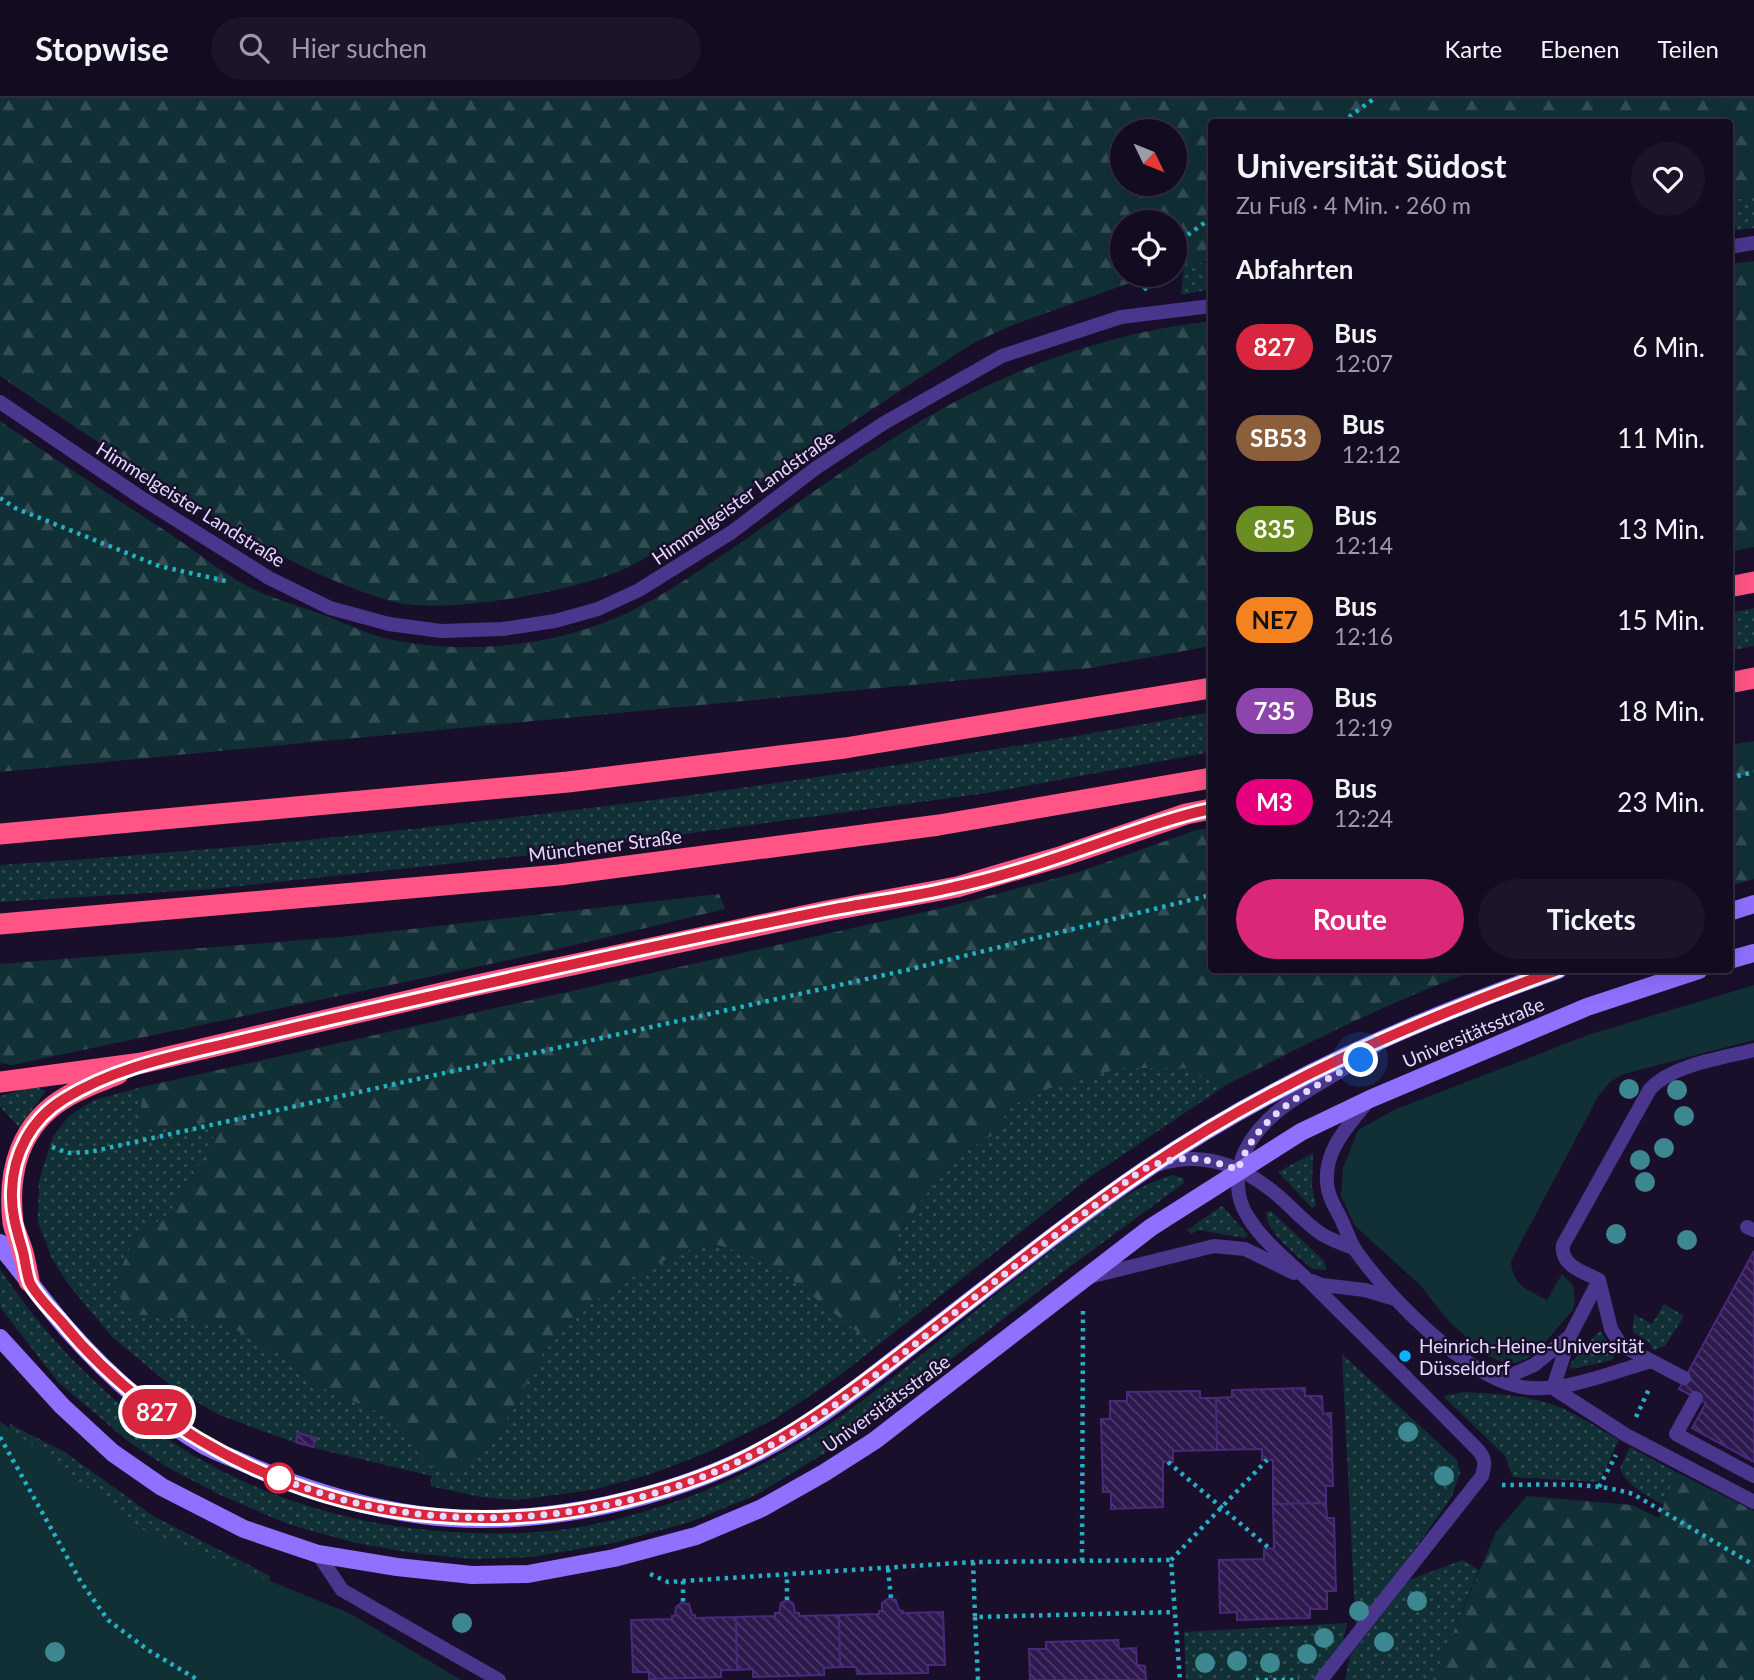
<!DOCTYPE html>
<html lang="de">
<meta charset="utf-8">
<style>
body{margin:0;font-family:Lato,sans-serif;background:#1c1429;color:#f1f3f6;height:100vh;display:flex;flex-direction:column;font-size:26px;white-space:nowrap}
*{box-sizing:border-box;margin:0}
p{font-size:23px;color:#9d9ba5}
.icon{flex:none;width:38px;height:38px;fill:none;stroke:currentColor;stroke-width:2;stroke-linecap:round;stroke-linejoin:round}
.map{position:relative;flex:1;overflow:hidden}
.sheet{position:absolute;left:1208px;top:21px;width:525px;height:854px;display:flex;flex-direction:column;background:#130b20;border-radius:7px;box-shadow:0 7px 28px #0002,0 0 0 2px #322b3e}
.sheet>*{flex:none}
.badge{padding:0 14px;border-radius:23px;font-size:24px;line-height:46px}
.needle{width:46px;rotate:133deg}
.tools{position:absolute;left:1110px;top:21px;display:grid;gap:14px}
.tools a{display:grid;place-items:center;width:77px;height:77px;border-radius:50%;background:#130b20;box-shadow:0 7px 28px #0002,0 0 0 2px #322b3e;font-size:35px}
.you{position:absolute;width:35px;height:35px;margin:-18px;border:5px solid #fff;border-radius:50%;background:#1a73e8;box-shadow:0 0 0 10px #1a73e833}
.map>.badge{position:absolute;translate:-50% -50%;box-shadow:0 0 0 4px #fff}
h2{padding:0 28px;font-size:26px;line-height:63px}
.round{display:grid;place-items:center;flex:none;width:74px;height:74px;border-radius:37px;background:#1c1429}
.head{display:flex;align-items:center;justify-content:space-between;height:119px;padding:0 28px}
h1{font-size:33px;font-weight:700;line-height:52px}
.cta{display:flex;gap:14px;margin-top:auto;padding:14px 28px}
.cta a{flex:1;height:80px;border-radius:42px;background:#db2777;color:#fff;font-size:28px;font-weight:700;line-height:80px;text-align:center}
.cta a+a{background:#1c1429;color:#f1f3f6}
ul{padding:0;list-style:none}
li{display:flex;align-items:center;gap:21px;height:91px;padding:0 28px}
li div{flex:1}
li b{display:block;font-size:26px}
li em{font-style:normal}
li .badge{min-width:77px;font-weight:700;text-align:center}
header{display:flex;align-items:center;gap:42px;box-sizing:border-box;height:98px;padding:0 35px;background:#130b20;border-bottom:2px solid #322b3e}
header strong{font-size:33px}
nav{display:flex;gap:38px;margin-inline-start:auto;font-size:24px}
.search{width:490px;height:63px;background:#1c1429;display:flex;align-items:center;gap:18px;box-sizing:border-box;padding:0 24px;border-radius:38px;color:#9d9ba5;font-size:26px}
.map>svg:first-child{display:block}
</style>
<header>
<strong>Stopwise</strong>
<div class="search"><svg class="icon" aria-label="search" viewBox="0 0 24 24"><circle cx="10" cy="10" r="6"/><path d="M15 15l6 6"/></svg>Hier suchen</div>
<nav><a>Karte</a><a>Ebenen</a><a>Teilen</a></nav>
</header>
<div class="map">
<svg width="1754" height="1582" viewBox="0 0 1754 1582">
<defs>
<pattern id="grass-dots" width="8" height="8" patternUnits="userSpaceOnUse" patternTransform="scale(1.75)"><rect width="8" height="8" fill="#113036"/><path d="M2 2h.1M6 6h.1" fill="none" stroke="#344d54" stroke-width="1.8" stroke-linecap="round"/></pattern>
<pattern id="forest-firs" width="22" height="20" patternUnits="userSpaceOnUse" patternTransform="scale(1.75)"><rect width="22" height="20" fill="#113036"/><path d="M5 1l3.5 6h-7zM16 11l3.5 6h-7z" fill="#344d54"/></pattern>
<pattern id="building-back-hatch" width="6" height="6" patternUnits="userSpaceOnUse" patternTransform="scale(1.75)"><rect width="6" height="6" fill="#2e194e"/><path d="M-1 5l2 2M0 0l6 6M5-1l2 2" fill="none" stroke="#4c3a69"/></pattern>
</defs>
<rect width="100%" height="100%" fill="#190f2b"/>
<path fill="url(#grass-dots)" d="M1754 99V130L1729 133V102Z
M1211 164V191L1181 197 1184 167Z
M1754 510V548L1729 553V515Z
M1211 614V654L987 695 531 757 212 791 0 804V767C112 759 225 751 336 739 629 709 921 667 1211 614Z
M1121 970H1184L1226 987 1090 1079 838 1279 773 1322 706 1355 651 1376 592 1392 517 1402 481 1399 430 1388 432 1378 301 1347 217 1316 170 1287 112 1239 69 1187 52 1161 38 1124 39 1083 53 1038 69 1018 94 1002 142 989 141 1031 210 1024 214 1033 212 1047 169 1115 132 1144 134 1216 224 1225 283 1258 314 1286 397 1322 426 1366 494 1344 555 1233 617 1187 683 1153 718 1147 771 1165 865 1239 883 1233 897 1173 898 1137 921 1103 955 1060 991 1038 1012 1007 1047 991Z
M34 988 46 993 19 1029 0 1009V998Z
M1313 1055 1312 1089 1316 1107 1312 1110 1278 1074Z
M1172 1077 1183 1080 1184 1085 1075 1165 848 1341 756 1397 690 1424 614 1445 532 1459 474 1461 412 1455 352 1444 288 1426 218 1396 167 1369 129 1344 58 1284 0 1209V1171C102 1325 254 1418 438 1433 490 1437 544 1437 595 1426 692 1406 783 1362 862 1303 926 1255 987 1202 1051 1153 1088 1124 1126 1091 1172 1077Z
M1222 1108 1248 1137 1245 1140 1199 1132 1191 1136 1187 1132Z
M1271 1113 1324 1163 1326 1170 1325 1172 1313 1171C1299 1159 1265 1134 1266 1114Z
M1664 1206 1684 1218 1665 1248 1653 1252 1650 1245 1633 1234 1634 1216 1652 1226Z
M1601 1233 1614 1258 1612 1262 1572 1271 1569 1268 1571 1265C1580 1256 1592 1238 1601 1233Z
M1342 1256 1457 1362 1460 1375 1451 1400 1356 1534Z
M1465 1294C1497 1296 1531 1297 1562 1310 1581 1319 1600 1331 1619 1342L1599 1384 1513 1379 1505 1358 1443 1298Z
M10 1326 66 1355 155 1419 270 1478 268 1504 253 1529 10 1344Z
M1630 1349 1676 1374 1664 1407C1648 1398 1626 1388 1620 1370Z
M1462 1462 1479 1472 1433 1582H1345L1350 1558 1407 1483Z
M1347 1525 1342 1549 1314 1582H1186L1184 1534Z"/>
<path fill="url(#forest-firs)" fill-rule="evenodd" d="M0 0H1754V99L1729 102V24H1211V163L1174 170V124H1122V177H1152L1015 226 975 244C892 297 811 353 728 406 695 427 661 454 624 471 575 493 447 517 395 504 319 484 242 437 176 395 117 357 58 318 0 278ZM1174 33V86H1122V33Z
M1754 163V449L1729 454V166Z
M1211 223V548L1090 570 0 674V323C54 361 109 396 164 432 192 450 219 473 249 489 274 502 304 509 331 520 350 527 369 537 389 541 457 556 538 550 603 525 645 510 684 483 721 458 779 419 836 376 895 339 991 277 1098 236 1211 223Z
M1754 643V781L1729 788V647Z
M1211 730V872H1477C1390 903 1308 945 1226 987L1184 970H1121L1047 991 1012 1007 991 1038 955 1060 921 1103 898 1137 897 1173 900 1212 883 1233 864 1239 771 1165 718 1147 683 1153 617 1187 555 1233 494 1344 453 1375 426 1367 397 1322 314 1286 283 1258 224 1225 134 1216 113 1191 132 1144 169 1115 212 1047 214 1033 210 1024 140 1031 142 989 947 809 1079 774 1196 732Z
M719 796 725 811 532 857 12 967 0 965V866L341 839Z
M1676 1374 1754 1413V1582H1433L1496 1434 1527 1398 1632 1407 1659 1420Z"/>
<path fill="#113036" d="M1754 887V942L1624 976 1610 984 1599 997 1511 1163C1513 1188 1526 1191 1547 1202L1562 1176 1573 1187 1575 1203 1573 1212 1540 1250 1527 1261 1515 1265 1499 1263 1484 1256 1446 1220 1420 1187 1355 1128 1341 1098 1343 1070 1358 1032 1396 1011 1588 937Z
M0 1323 142 1431 349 1515 461 1582H0Z"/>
<path fill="url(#building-back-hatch)" stroke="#4a297b" stroke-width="2" d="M1754 1153V1364L1692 1330 1706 1305 1679 1291Z
M1305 1290V1298H1322L1323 1316 1331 1315 1333 1388H1326V1405L1273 1406V1362H1262V1351L1217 1352 1216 1300 1232 1299V1292Z
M1200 1293V1300H1216L1217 1352 1173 1353V1364H1163V1409L1111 1411V1394H1103L1101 1321H1110V1303H1127V1294Z
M298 1335 316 1340 313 1349 296 1344Z
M1326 1405 1327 1420H1334L1336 1493H1327V1511H1310V1520L1237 1522V1514L1220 1515 1219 1462 1264 1461V1451L1274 1450 1273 1406Z
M889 1500 896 1502 899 1512 903 1513 902 1515 943 1514 945 1567H928V1575L857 1576 856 1569H840L839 1517 879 1516V1513H882V1505Z
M787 1502 793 1505 795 1515H799V1518L839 1517 840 1569 824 1570V1577L753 1579V1571L737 1572 736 1519 775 1518V1515H779L781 1505Z
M681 1505 689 1506 692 1517H695V1520L736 1519 737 1572H721V1579L649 1581V1574H633L631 1522 672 1521V1518H675L676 1509Z
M1118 1542 1119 1551 1136 1550 1137 1567 1145 1568 1146 1582H1030L1029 1551H1046V1544Z"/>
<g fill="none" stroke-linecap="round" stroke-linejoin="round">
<path stroke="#26b0c6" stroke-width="4.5" stroke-dasharray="3.5 5" stroke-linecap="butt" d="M1342 24 1375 0
M1174 147 1211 120
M1144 192 1157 177
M0 400 15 410 159 468 226 483
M1729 680 1754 674
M52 1049 68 1055 90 1054 907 872 1211 797
M1636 1319 1650 1289
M0 1339 81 1484 108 1522 148 1552 198 1582
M1168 1364 1269 1450
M1502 1387C1545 1387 1591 1383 1633 1396L1754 1467
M1599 1389 1616 1357
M1171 1462 1267 1362
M1082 1463 1083 1212
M973 1464 975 1519 1175 1514
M888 1471 891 1500
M650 1476 668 1484 973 1464 1171 1462 1180 1582
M683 1483V1504
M787 1502V1476
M975 1519 978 1582
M1256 1582H1299"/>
<path stroke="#4b368e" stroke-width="14" d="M1729 149 1754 145
M0 304 143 401 269 480 330 510 389 526 441 533 503 531 555 523 598 511 639 492 732 434 816 370 884 325 1002 258 1121 219 1211 208
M1369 1002C1350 1026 1324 1051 1327 1085 1328 1098 1334 1107 1340 1119 1346 1130 1349 1143 1356 1153 1388 1198 1462 1275 1517 1288 1558 1298 1611 1274 1652 1263
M1160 1066C1199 1054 1234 1064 1267 1089 1286 1102 1301 1122 1320 1135 1330 1142 1344 1146 1355 1151
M1747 1129 1754 1132
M1089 1179 1214 1148 1245 1151 1294 1175
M1599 1182 1570 1238 1553 1290 1626 1337 1754 1404
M1312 1183 1322 1187 1365 1192 1395 1201
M1684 1280 1621 1247 1611 1231 1599 1182C1584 1174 1560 1168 1563 1147L1650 991C1672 967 1722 960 1754 952
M1500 1282 1534 1267 1569 1239
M1696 1300 1676 1336 1754 1378
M318 1456 342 1492 499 1582
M1321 1582 1482 1378C1485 1367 1486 1361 1478 1352 1425 1298 1371 1244 1317 1191 1294 1167 1265 1147 1248 1119 1235 1099 1235 1074 1245 1053 1271 1000 1335 984 1376 948"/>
<path stroke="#8f70ff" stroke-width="18" d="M1729 814 1754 806
M1729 862 1754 855
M0 1145 6 1155C27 1180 46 1207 68 1232 107 1276 154 1318 205 1348 221 1356 238 1362 255 1370 302 1390 350 1405 401 1414 530 1437 689 1400 799 1331 839 1305 877 1275 915 1245 991 1187 1066 1126 1145 1072 1273 985 1413 923 1558 872
M0 1240 62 1308 113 1355 162 1389 244 1431 318 1456 397 1469 472 1477 528 1476 614 1460 696 1438 762 1410 824 1375 874 1343 1150 1130 1301 1034 1370 1001 1587 909 1699 872"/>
<path stroke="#ff5484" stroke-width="21" d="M1729 489 1754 484
M1729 585 1754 580
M0 736 568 684 845 650 1211 590
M0 826 559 777 939 727 1211 680
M0 984 142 965 463 890 827 813 957 789 1063 758 1186 716 1211 711
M29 1183C27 1172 25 1161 22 1151 19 1142 15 1134 13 1125 7 1073 20 1025 68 998 83 989 101 983 118 976"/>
</g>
<g fill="#3d8790">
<circle cx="1629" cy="991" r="10"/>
<circle cx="1677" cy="992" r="10"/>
<circle cx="1684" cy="1018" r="10"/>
<circle cx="1664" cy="1050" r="10"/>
<circle cx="1640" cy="1062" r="10"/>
<circle cx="1645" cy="1084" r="10"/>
<circle cx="1616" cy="1136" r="10"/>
<circle cx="1687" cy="1142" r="10"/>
<circle cx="1408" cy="1334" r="10"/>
<circle cx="1444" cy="1378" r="10"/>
<circle cx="1417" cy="1503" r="10"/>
<circle cx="1359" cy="1513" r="10"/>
<circle cx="462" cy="1525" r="10"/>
<circle cx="1324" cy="1540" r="10"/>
<circle cx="1384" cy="1544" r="10"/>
<circle cx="55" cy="1554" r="10"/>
<circle cx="1307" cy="1556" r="10"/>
<circle cx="1237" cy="1563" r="10"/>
<circle cx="1205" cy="1565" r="10"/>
<circle cx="1270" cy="1565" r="10"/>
</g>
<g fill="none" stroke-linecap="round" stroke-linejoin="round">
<defs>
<path id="line" d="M1211 711C1180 717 1150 728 1120 738 1066 757 1010 777 954 789 913 799 871 804 830 812 664 845 500 882 335 920 294 930 253 939 212 949 161 961 109 973 64 1001 31 1021 13 1056 12 1093 11 1115 17 1133 23 1154 25 1162 27 1178 30 1185 37 1198 50 1211 60 1222 122 1298 198 1350 289 1385 381 1420 488 1429 585 1411 637 1401 687 1387 735 1365 798 1335 852 1294 906 1252 986 1191 1063 1127 1146 1071 1274 984 1413 924 1558 872"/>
</defs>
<use href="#line" stroke="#fff" stroke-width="16"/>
<use href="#line" stroke="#d7263d" stroke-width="10"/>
<path stroke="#e5d9ff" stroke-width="7" stroke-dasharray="0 12.6" d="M279 1380 270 1376C437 1450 643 1427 797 1332 863 1291 922 1239 984 1192 1025 1160 1067 1128 1109 1097 1122 1088 1135 1075 1149 1069 1181 1055 1207 1060 1238 1072 1257 1014 1312 991 1361 962"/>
</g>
<circle fill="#05b5ff" stroke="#190f2b" stroke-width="2.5" cx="1405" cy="1258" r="7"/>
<circle fill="#fff" stroke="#d7263d" stroke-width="3.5" cx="279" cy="1380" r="14"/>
<g text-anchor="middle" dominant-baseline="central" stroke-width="5" stroke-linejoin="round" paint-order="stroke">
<g font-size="19" fill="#e5d9ff" stroke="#190f2b">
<text transform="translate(743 399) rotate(-35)">Himmelgeister Landstraße</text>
<text transform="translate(191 406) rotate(32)">Himmelgeister Landstraße</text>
<text transform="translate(605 747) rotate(-7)">Münchener Straße</text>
<text transform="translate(1473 934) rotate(-23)">Universitätsstraße</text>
<text transform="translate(886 1305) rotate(-36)">Universitätsstraße</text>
</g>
<g font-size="19" fill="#e5d9ff" stroke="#190f2b" text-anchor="start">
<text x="1419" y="1247">Heinrich-Heine-Universität<tspan x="1419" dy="22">Düsseldorf</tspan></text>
</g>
</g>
</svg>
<div class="tools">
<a><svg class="needle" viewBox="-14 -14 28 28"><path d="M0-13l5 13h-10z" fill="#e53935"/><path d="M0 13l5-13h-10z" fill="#9d9ba5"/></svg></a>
<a><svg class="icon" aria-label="locate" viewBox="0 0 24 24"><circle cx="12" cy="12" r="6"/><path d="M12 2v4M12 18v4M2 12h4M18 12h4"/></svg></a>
</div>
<div class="you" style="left:1361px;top:962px"></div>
<b class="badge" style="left:157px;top:1314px;background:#d7263d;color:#fff">827</b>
<section class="sheet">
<div class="head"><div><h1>Universität Südost</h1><p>Zu Fuß · 4 Min. · 260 m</p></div><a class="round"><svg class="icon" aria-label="heart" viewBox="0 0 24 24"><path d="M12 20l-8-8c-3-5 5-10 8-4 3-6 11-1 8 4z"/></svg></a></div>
<h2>Abfahrten</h2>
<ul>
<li><span class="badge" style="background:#d7263d;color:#fff">827</span><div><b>Bus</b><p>12:07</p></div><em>6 Min.</em></li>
<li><span class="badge" style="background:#8b5e3c;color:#fff">SB53</span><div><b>Bus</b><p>12:12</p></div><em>11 Min.</em></li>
<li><span class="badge" style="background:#6b8e23;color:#fff">835</span><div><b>Bus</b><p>12:14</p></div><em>13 Min.</em></li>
<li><span class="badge" style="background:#f58220;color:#111">NE7</span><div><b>Bus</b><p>12:16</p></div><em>15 Min.</em></li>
<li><span class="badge" style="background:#8e44ad;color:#fff">735</span><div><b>Bus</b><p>12:19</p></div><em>18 Min.</em></li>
<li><span class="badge" style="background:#e6007e;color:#fff">M3</span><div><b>Bus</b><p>12:24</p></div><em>23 Min.</em></li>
</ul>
<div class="cta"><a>Route</a><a>Tickets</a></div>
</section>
</div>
